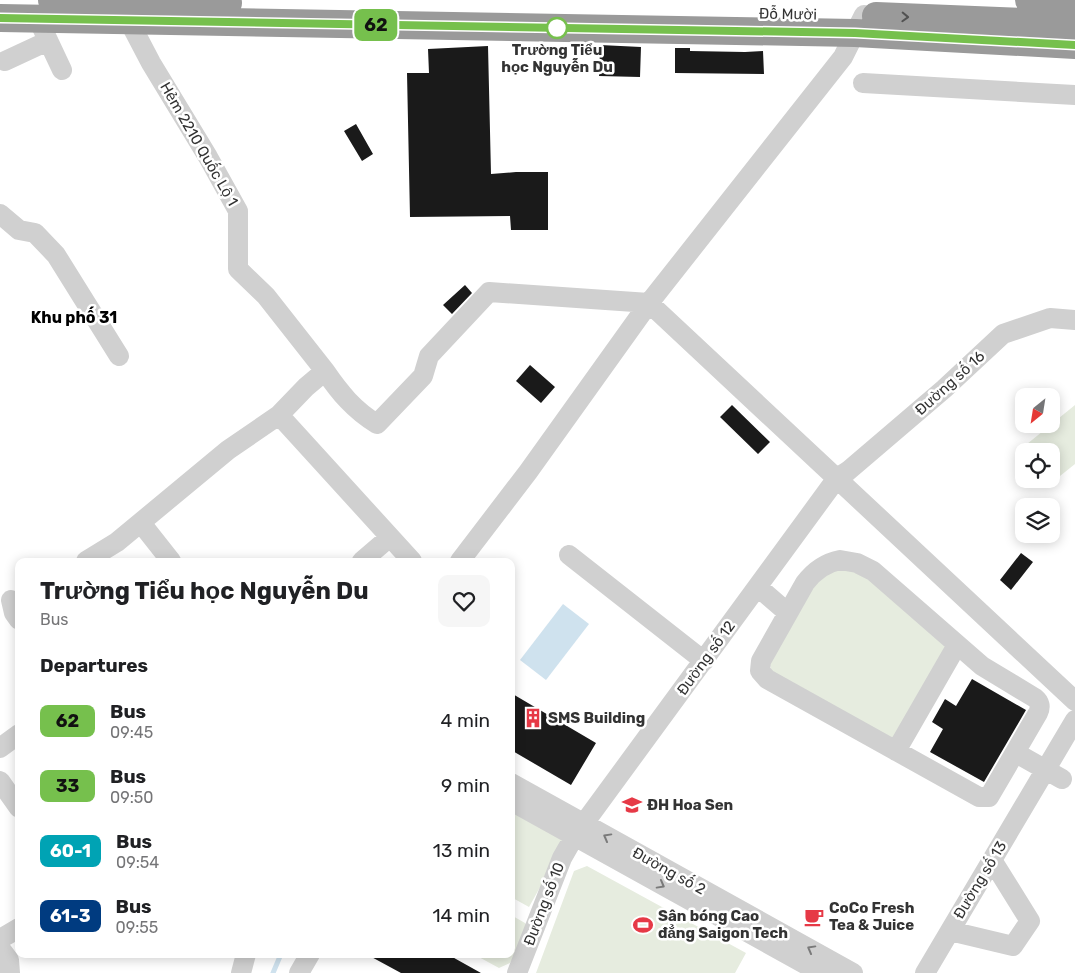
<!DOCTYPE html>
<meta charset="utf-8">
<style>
body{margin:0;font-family:Rubik,sans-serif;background:#f6f6f6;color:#202124;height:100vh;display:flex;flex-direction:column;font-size:19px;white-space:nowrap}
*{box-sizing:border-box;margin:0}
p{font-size:16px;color:#757577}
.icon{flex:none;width:28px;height:28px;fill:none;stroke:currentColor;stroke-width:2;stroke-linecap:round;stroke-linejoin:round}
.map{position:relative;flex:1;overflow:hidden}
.drawer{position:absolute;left:15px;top:558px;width:500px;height:400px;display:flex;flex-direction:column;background:#fff;border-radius:10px;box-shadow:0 2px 12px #0003}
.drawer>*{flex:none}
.badge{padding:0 10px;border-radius:8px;font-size:18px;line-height:32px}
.needle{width:32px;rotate:210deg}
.buttons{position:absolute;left:1015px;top:388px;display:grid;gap:10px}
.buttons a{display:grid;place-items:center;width:45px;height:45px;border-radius:10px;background:#fff;box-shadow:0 2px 12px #0003;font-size:25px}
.map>.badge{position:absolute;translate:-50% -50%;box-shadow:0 0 0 2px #fff}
h2{padding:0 25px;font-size:19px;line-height:45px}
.round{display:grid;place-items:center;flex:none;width:52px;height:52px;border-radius:10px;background:#f6f6f6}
.overview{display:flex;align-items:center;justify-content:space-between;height:85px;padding:0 25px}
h1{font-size:24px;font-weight:700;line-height:38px}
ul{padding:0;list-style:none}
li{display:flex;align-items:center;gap:15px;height:65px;padding:0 25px}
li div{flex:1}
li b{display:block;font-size:19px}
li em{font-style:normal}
li .badge{min-width:55px;font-weight:700;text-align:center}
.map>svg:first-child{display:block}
</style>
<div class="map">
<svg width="1075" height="973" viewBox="0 0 1075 973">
<rect width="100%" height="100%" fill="#fff"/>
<path fill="#e6ecdf" d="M1075 405V464L1045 488 1037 479H1051V451H1024V462L1016 453Z
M829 570H858L945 646V648L894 738H890L772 672 769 662 808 590Z
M511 808 567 839 529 907 511 897V829L515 821 511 818Z
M587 866 746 953 735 973H536L574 871Z
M511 915 525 923 529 931 510 963 499 968 477 956 475 954H511Z"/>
<path fill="#cfe2ee" d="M563 604 589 624 546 680 520 660Z"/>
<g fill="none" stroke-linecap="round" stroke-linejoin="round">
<path stroke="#cfe2ee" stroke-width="5" d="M273 973 281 954"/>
</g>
<path fill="#1a1a1a" d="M600 45 641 47 640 77 599 76Z
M488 46 491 174 516 172H548V230H511L510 216 410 217 407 73H429L428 49Z
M675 48H690V51L745 52 763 51 764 74 675 73Z
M356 124 373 154 362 161 344 131Z
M465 285 472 293 452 314 443 305Z
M530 365 555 387 541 403 516 381Z
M732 405 770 442 758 454 720 417Z
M1021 553 1033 562 1011 590 1000 580Z
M972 679 1026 710 984 782 930 752 943 729 932 722 945 699 956 706Z
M511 693 596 743 571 785 511 750Z
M366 954H447L481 973H401Z"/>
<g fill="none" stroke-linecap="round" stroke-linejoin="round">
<path stroke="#d0d0d0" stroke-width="20" d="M38 19 62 70
M129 21 151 63 208 157 238 211V269L266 296 325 371 306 387 279 415 412 561
M5 61 48 41
M863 83 1075 95
M0 214 19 230 35 233 56 255 119 356
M325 371C340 393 354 410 377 424L423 376 429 356 489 292 649 303 1075 701
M141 523 171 561
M569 555 704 661
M840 560 857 563 873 571 982 666 1035 698C1040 702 1041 707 1038 713L989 797H979L767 679 760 671 761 661 805 583C814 571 825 563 840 560Z
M86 561 117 542 228 450 279 415
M362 561 390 537
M460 561 528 472 649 303 843 57 864 15
M758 587 788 613
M11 600 14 613 19 620
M0 748 19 734
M896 751 957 645
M1016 753 1062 779
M0 781 19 808
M511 783 853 973
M511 801 821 973
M950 931 1013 946 1030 921 992 860
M0 939 19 928
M0 948 9 960 10 973
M241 973 246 954
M299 973 310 954
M517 973 562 858 574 837 837 478 848 471 944 389 1003 334 1050 318 1075 320
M925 973 1075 720"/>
<path stroke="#9a9a9a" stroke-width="28" d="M52 0 228 3
M1029 0 1075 2
M876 16 1075 24
M0 18 855 33 1075 45"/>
</g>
<defs><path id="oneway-chevron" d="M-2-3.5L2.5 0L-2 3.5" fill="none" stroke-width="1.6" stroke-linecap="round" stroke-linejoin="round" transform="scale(1.25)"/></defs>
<use stroke="#525252" href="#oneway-chevron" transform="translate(905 17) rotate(2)"/>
<g stroke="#7a7a7a">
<use href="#oneway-chevron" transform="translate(607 837) rotate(-151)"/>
<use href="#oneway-chevron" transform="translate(661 885) rotate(29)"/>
<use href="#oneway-chevron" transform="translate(811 949) rotate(-151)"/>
</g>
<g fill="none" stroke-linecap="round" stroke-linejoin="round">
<defs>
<path id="line" d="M0 18 855 33 1075 45"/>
</defs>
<use href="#line" stroke="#fff" stroke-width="11"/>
<use href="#line" stroke="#76c04d" stroke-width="8"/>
</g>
<defs>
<symbol id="building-bare" viewBox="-9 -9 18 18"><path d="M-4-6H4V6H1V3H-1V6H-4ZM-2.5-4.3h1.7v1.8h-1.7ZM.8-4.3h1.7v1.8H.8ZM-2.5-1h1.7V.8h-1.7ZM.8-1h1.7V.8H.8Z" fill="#e63946" stroke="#fff" stroke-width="2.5" paint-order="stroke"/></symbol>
<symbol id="university-bare" viewBox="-9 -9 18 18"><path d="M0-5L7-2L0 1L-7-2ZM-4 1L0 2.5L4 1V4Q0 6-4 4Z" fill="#e63946" stroke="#fff" stroke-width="2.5" paint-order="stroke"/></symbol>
<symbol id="cafe-bare" viewBox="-9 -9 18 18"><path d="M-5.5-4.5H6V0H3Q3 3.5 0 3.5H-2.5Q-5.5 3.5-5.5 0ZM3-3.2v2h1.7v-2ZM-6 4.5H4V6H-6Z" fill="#e63946" stroke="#fff" stroke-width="2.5" paint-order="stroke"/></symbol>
<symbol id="stadium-bare" viewBox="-9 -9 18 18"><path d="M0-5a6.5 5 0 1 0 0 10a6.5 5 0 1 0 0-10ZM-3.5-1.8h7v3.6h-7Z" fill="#e63946" stroke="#fff" stroke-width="2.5" paint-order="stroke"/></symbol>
</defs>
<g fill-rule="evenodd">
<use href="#building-bare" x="519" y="704" width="28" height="28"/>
<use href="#university-bare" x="618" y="791" width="28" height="28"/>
<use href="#cafe-bare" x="800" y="903" width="28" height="28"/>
<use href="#stadium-bare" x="629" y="911" width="28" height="28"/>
</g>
<circle fill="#fff" stroke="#76c04d" stroke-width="2.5" cx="557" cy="28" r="10"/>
<g text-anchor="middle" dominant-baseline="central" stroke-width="5" stroke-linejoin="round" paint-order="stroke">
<g font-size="15" fill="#333" stroke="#fff">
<text transform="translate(788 14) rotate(1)">Đỗ Mười</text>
<text transform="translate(199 144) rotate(60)">Hẻm 2210 Quốc Lộ 1</text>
<text transform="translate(950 383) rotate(-42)">Đường số 16</text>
<text transform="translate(706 658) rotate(-54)">Đường số 12</text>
<text transform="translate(669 871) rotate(29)">Đường số 2</text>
<text transform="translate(980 880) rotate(-59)">Đường số 13</text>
<text transform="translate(544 904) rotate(-69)">Đường số 10</text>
</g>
<g font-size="15" font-weight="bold" fill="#333" stroke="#fff">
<text x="557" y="50">Trường Tiểu<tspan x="557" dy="17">học Nguyễn Du</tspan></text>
</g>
<g font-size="15" font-weight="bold" fill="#333" stroke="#fff" text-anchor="start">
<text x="548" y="718">SMS Building</text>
<text x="647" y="805">ĐH Hoa Sen</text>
<text x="829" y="908">CoCo Fresh<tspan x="829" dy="17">Tea &amp; Juice</tspan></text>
<text x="658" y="916">Sân bóng Cao<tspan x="658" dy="17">đẳng Saigon Tech</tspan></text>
</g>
<g font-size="16" font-weight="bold" fill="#000" stroke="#fff">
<text x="74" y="317">Khu phố 31</text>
</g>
</g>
</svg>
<div class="buttons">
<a><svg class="needle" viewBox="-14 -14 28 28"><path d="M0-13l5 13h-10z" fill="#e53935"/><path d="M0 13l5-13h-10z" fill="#757577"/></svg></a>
<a><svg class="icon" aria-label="locate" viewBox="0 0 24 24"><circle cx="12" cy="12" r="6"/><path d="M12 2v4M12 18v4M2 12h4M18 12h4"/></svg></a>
<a><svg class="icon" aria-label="layers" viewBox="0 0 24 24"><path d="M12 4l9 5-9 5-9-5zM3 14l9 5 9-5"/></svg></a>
</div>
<b class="badge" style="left:376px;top:25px;background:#76c04d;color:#111">62</b>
<section class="drawer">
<div class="overview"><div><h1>Trường Tiểu học Nguyễn Du</h1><p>Bus</p></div><a class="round"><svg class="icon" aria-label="heart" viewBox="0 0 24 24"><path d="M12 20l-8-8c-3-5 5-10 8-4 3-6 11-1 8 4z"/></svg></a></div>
<h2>Departures</h2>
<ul>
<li><span class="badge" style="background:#76c04d;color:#111">62</span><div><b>Bus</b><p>09:45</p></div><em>4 min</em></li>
<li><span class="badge" style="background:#76c04d;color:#111">33</span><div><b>Bus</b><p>09:50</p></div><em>9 min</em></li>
<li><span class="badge" style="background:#00a3b4;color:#fff">60-1</span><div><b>Bus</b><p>09:54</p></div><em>13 min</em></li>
<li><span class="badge" style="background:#003b80;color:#fff">61-3</span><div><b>Bus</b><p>09:55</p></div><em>14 min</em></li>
</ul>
</section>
</div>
